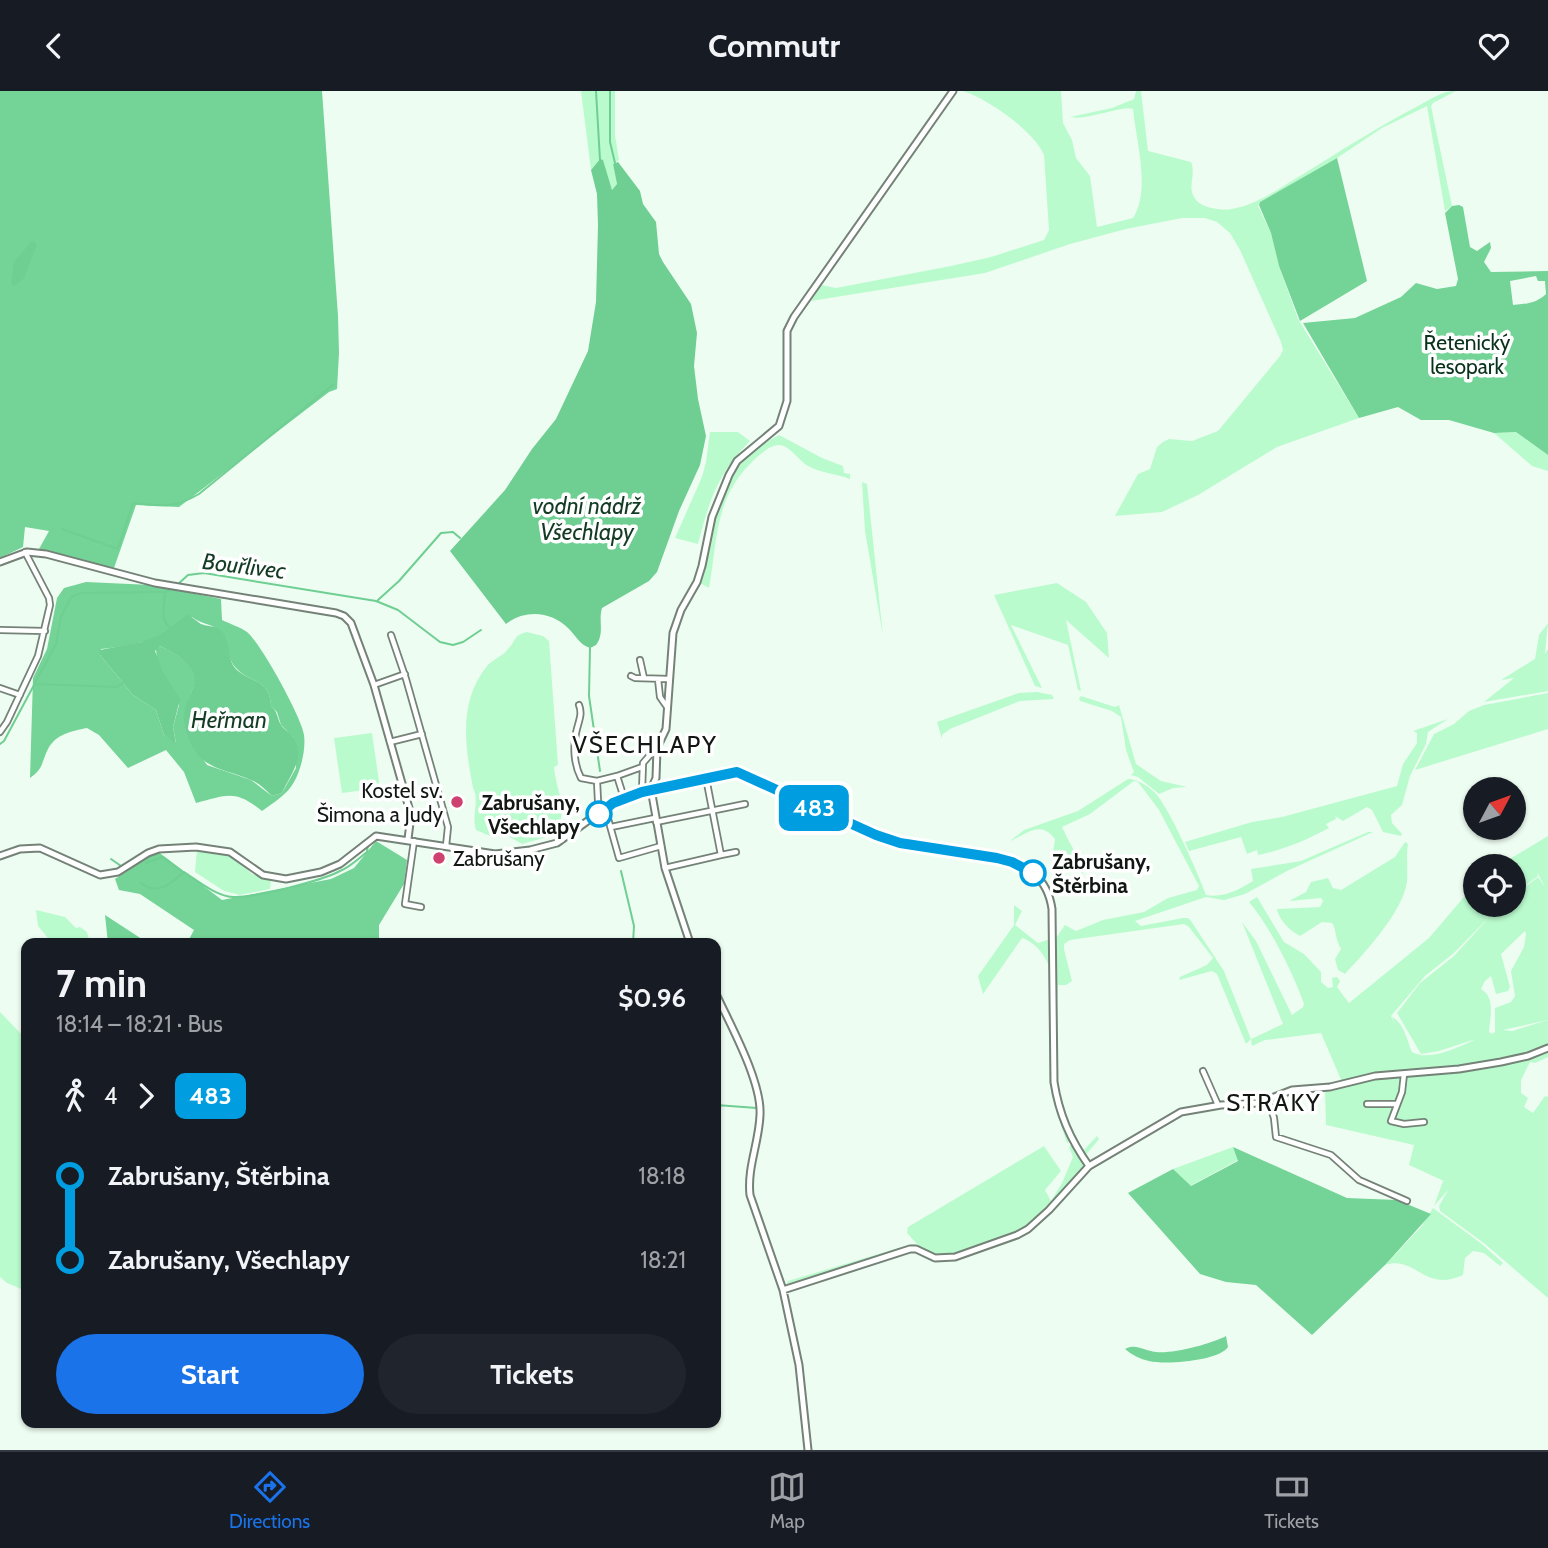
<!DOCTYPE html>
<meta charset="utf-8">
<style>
body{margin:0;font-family:Cabin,sans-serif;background:#20242c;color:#f1f3f6;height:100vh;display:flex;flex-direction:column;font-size:26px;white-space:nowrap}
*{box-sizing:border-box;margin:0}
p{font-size:23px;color:#9ea1a6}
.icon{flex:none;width:38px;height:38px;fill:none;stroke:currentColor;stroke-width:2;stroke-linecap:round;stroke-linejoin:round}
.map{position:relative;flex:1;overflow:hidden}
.sheet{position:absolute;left:21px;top:847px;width:700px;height:490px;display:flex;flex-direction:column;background:#171b24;border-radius:14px;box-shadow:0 2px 5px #0004}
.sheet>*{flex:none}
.badge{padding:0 14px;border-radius:10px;font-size:24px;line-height:46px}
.needle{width:46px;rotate:49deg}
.fabs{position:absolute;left:1463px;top:686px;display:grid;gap:14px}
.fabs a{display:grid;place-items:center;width:63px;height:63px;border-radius:50%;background:#171b24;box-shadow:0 2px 5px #0004;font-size:35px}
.map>.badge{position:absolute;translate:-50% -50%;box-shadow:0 0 0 4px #fff}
.legs{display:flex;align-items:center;gap:10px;height:77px;padding:0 35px;font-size:23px}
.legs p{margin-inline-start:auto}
.headline{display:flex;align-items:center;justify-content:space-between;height:119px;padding:0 35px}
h1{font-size:38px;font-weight:800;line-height:52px}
.button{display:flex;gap:14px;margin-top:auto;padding:14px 35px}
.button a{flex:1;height:80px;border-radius:42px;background:#1a73e8;color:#fff;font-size:28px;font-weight:800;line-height:80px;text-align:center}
.button a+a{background:#20242c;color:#f1f3f6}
ul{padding:0 35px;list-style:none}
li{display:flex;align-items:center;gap:24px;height:84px;font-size:26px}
li i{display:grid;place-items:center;width:10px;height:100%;margin:0 9px;background:currentColor}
li i::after{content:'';width:18px;height:18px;margin:-9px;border:5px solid;border-radius:50%;background:#171b24}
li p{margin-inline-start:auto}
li:first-child i{background:linear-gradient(#0000 50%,currentColor 0)}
li:last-child i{background:linear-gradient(currentColor 50%,#0000 0)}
header{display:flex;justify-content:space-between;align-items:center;height:91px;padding:0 35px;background:#171b24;font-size:32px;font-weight:800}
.tabs{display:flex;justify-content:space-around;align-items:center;height:98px;border-top:2px solid #363941;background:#171b24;font-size:19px;color:#9ea1a6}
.tabs a{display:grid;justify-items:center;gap:4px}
.tabs .selected{color:#1a73e8}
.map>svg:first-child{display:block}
</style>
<header><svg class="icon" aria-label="back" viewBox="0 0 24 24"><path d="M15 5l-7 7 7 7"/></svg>Commutr<svg class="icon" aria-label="heart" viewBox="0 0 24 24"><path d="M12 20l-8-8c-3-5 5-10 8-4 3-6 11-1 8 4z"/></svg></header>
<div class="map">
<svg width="1548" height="1359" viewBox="0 0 1548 1359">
<rect width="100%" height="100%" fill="#eefdf2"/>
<path fill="#bafbce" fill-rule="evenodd" d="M581 0H615V44L619 69 613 73 617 93 612 99 600 68 591 79Z
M963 0H1061L1063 32 1072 49 1076 67 1090 85 1097 136 1133 127C1151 99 1136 50 1133 18 1121 14 1089 30 1070 26L1112 17 1134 8 1136 0H1141L1148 60 1191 71C1197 85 1185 97 1197 110 1204 117 1222 120 1232 118 1260 113 1284 94 1308 80 1345 57 1380 35 1418 15 1431 8 1441 0 1456 0L1433 12 1431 15 1452 115 1445 120 1427 15 1382 37 1337 67 1260 111 1258 115 1271 142 1279 175 1298 228 1359 327 1277 356 1198 404 1162 421 1115 425 1138 383 1150 378 1157 356 1163 351 1169 348 1192 350 1218 340 1280 265 1283 259 1281 251 1240 159 1230 142 1217 131 1205 127H1182L1126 138 1070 153 985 182 811 210 821 194 836 197 951 175 991 166 1044 149 1049 139 1044 64C1034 40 988 8 963 0Z
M710 341H738L750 350C718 382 709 410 698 453L675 447 702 386 706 371Z
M1516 341 1548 364V380L1532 375 1494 342Z
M779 344 822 367 843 375 844 382 850 383V388C837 383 820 382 808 375 799 370 789 353 778 354 769 355 761 363 755 368 714 406 718 447 709 497L700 492C710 454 712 405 739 373 749 361 766 351 779 344Z
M862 391 867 393 883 545 865 440Z
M1057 492 1086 511 1107 542 1109 567 1066 529 1081 600 1078 599 1068 554 1011 534 1042 597 1035 595 994 504Z
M1548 532 1545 563 1548 558V600L1484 611 1514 587 1501 589 1535 568 1539 544Z
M527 541 543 545 549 550 558 674 554 676C556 700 570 720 554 744L522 753 508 745H490L476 739C471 724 480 710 473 697 465 655 458 611 487 575 493 568 503 565 508 558 517 549 512 545 527 541Z
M1037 601 1052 604 1054 608 1020 610 950 638 942 644V648L937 631 1019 602Z
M1548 602V638L1415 679 1434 643 1454 633 1469 620 1484 614Z
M1081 605 1115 616 1119 614 1136 673 1161 690 1187 696 1173 697 1159 703 1138 686 1131 684 1134 681 1126 659 1121 626 1112 620 1080 610 1079 607Z
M1448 628 1428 641 1426 653 1410 685 1402 714 1391 724 1392 732 1402 743 1401 745 1383 741 1372 719 1367 716 1343 730 1335 725 1336 728 1326 733 1329 737C1306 749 1284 759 1258 764L1257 759 1247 763 1241 746 1189 760 1185 751 1252 731 1282 726 1397 695 1403 673 1417 652V642L1413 640Z
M372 642 380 697 342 702 334 647Z
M1128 688C1138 688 1150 696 1157 704 1171 721 1198 782 1206 804 1224 807 1238 799 1253 790L1251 778 1301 770 1368 741H1373L1287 780 1245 803 1224 809 1206 806 1135 830 1141 835 1183 827H1188L1191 830 1224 880 1251 948 1283 933 1242 831 1256 850 1292 924 1303 916 1304 913C1294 884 1269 834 1249 811L1257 806 1284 851 1304 863 1321 881V891L1328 897 1333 896 1332 887 1337 886 1340 890 1337 896 1349 912 1429 847 1475 793V814H1501L1454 862 1425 885 1391 925 1396 937 1392 926C1404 932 1407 949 1412 961 1429 971 1459 956 1476 948L1439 960 1421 963 1397 922 1420 892 1454 865 1493 822 1503 814H1514V805L1538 786 1545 796 1537 781 1538 785 1514 803V775H1489L1494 769 1503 772 1548 745V929L1503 939 1512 940 1548 929V955C1496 976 1441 976 1386 981 1371 983 1357 988 1342 991L1321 942 1265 949 1252 955 1251 948 1246 953 1217 883 1212 880 1179 889 1180 886 1207 874 1213 867 1189 836 1184 833 1070 849 1064 853V858L1072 890 1066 894H1058C1055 957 1048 1004 1082 1061L1097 1045 1099 1048 1084 1066 1064 1028 1056 994V847L1065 834 1076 840 1103 829 1144 821 1168 807 1197 799 1199 795 1159 719 1138 691 1134 690 1090 723 1062 736C1070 754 1081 768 1084 787L1077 770 1072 772 1069 767 1061 771 1053 762 1055 748C1040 728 1026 744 1010 750L1024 739 1078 720ZM1525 840 1526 843 1524 856 1511 880 1515 905 1511 911 1495 917V941L1492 943 1489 941C1490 926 1496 907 1481 898L1485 890 1491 885 1496 903 1508 900 1510 896 1501 863Z
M1405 751 1408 753C1406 765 1408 779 1407 791 1402 822 1366 860 1345 883L1338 879 1335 868 1341 858C1335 848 1336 837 1332 832L1322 831 1300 845C1290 840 1279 829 1277 818L1320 816 1323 810 1321 807 1289 810 1306 801 1311 791 1328 787 1333 797 1341 799 1395 766Z
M197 759 231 763 252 783 271 790 270 798 240 804 224 800 195 781Z
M1014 814 1022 820 1015 834 1038 852 1051 848 1053 994 1059 1024 1071 1050 1067 1052 1054 1013 1049 990V875C1044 863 1035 851 1022 847L983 903 978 885 1014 834Z
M36 819 65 826 76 837 80 836 87 841 90 852H52L38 835Z
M0 921 26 948V1200L7 1192 0 1186Z
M1548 959V966L1535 972 1530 971 1521 989V1002L1528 1007 1524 1016 1533 1022 1545 1005 1548 1006V1207L1485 1153 1440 1120 1439 1115 1448 1099 1434 1115 1443 1090 1446 1091 1409 1074 1414 1054 1326 1034 1325 1000 1376 987 1427 984 1486 976 1534 966Z
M1073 1052 1083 1071V1078L1057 1109 1021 1140 959 1164 938 1165 916 1157 786 1195 788 1190 912 1153 918 1154 907 1142 908 1136 1044 1055 1061 1080 1045 1099 1051 1110 1062 1092 1073 1066 1069 1056Z
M1233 1056 1238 1069 1190 1095 1173 1078Z
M1433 1117 1482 1153 1503 1172 1500 1175 1484 1162 1473 1160 1465 1167 1463 1184C1424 1202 1416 1164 1385 1174L1421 1136Z"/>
<path fill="#74d396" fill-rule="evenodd" d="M0 0H322L338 225 339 262 337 298 329 301 179 416 136 414 114 477 42 461 39 458 49 440 25 436 23 456 0 467Z
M1337 67 1367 190 1300 230 1279 175 1271 142 1259 114 1260 111Z
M1459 114 1463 116 1470 156 1477 160 1490 151 1491 157 1484 171 1491 181 1548 180V364L1516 341 1494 342 1449 329H1421L1398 316 1359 327 1303 232 1355 227 1401 206 1416 192 1437 198 1456 195 1458 188 1445 122 1452 115ZM1536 185 1538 190H1545L1546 203C1537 212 1526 213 1513 214L1510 190Z
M86 491 151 494 221 508 222 529C230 533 240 536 247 541 260 551 302 627 304 644 306 658 301 679 294 691 288 703 273 712 262 720 235 698 227 704 196 712L184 681 166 659 128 677 99 644 87 637C72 640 56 643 48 658 41 672 44 677 30 687L33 587 47 558 57 507 64 497ZM192 526C201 533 209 532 217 538 231 547 225 566 236 577 249 592 270 587 271 615L277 621 281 634 293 646 296 677 282 702 272 705 251 689 207 674C200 663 187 650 185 636 181 592 224 587 160 555L156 558 157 570 179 614 173 636 176 652 164 644 156 619 133 604 100 564 101 558C120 556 142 553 160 545 174 538 176 529 192 526Z
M376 750 407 769 404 793 379 834V852H187L194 839 140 803 119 799 115 788 157 760 222 809 331 788 354 777Z
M105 824 148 852H108Z
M1233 1056 1347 1107 1397 1109 1431 1123 1385 1174 1312 1244 1256 1194 1226 1191 1200 1183 1128 1102 1173 1078 1191 1095 1238 1070Z
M1226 1245 1228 1256C1219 1270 1165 1274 1149 1270 1140 1268 1132 1264 1125 1258 1136 1252 1144 1260 1156 1261 1173 1263 1211 1253 1226 1245Z"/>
<path fill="#6fce92" d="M600 68 603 69 612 99 617 93 613 73 618 71 640 100 643 113 656 131 659 163 663 171 691 213 697 242 694 275 698 308 706 345 700 374 679 420 657 481 649 490 602 517C598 530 605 542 596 554L590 557C580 554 576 545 569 538 552 520 525 518 506 533L450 460 505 399 532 358 556 328 588 260 596 211 598 134 597 103 591 79Z
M32 150 37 153 24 187 14 195 11 191 14 171Z
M187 524C193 526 196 530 201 533 206 535 212 535 217 537 232 545 226 566 235 577 249 592 270 587 271 615 278 621 277 627 281 634 284 639 290 641 293 646 306 667 290 684 282 702L272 705C266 699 259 692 251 689 221 676 201 680 187 644 170 600 230 590 160 555L155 560 163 581 180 608 173 636 176 653 164 644 156 619 133 604 100 564V559L142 551 160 544Z"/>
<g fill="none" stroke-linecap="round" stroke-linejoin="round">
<path stroke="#6fce92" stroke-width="2" d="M596 0 600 69
M610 0V51L615 72
M62 438 118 458 133 412C162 415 173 418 199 403L334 293
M177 494 188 484 204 482 376 510 398 519 440 551 453 554 463 551 481 539
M165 503C164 517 159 529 172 538
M378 509 399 490 441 442 453 441 460 447
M590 556 589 605 600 680
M35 593 117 596 123 592
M0 653 4 650 56 553 61 526 71 506 81 502 165 501 173 498
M111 768 121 775
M146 772 163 766 183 781
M621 780 634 835 633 852
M141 792C157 805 171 793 184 781 198 790 216 805 233 806 254 807 321 790 340 780 350 776 359 767 367 761L368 754
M716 1014 757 1017"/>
<defs>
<path id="minor" d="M0 539 45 540
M391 544 406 588 448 736 446 755
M640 569 644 587
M631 585 635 587 669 588
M658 588 660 606 667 616
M374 594 405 583
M0 597 20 604
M579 614C583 624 578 631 576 642 573 656 574 674 581 687L597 690
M0 641 7 631 38 565 50 514 49 507 25 461
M390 651 422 643
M642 700 643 672 656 657
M624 707 617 685 642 676
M605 717 619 767 661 755
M601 721 598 710 597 690 617 685
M656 731 745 713
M611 736 655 727
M414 750 405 813 421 816
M721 764 736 761
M665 777 721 764 706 687
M1203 980 1218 1014
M1404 983 1402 1001 1391 1030 1404 1033 1424 1031
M1268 1008 1274 1027 1276 1046 1331 1064 1359 1089 1407 1110
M1367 1013H1397"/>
<path id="tertiary" d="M0 471 27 461 46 463 155 492 336 522 344 525 351 532 374 594 411 724 408 748
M0 765 20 758 40 757 100 784 118 781 148 762 159 758 196 756 230 761 263 784 286 788 321 781 340 773 376 745 495 763 530 759 557 752 607 716 628 706 651 698 737 681 876 744 900 752 997 767C1027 776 1047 784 1052 818L1054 991C1059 1023 1070 1048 1089 1075
M690 852 665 777 651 698 656 687 657 657 666 638 673 542 681 519 697 491 702 475 712 426 729 384 737 370 779 335 787 310V240L794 226 953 0
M716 903C730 933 762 991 760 1024 759 1052 747 1076 750 1104L783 1199 799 1274 808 1359
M783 1199 910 1158H916L935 1167 955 1166 1017 1144 1028 1138 1049 1119 1089 1075 1181 1021 1221 1014 1259 1012 1292 999 1330 996 1375 985 1459 978 1501 971 1528 965 1548 957"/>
</defs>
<use href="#minor" stroke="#748278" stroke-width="8"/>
<use href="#tertiary" stroke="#748278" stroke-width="9"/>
<use href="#minor" stroke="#fff" stroke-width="4.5"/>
<use href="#tertiary" stroke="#fff" stroke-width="5"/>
</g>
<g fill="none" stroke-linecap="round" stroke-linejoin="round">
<defs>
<path id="line-1" d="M599 723 613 712 642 701 737 681 876 744 900 752 997 767 1012 771 1033 782"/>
</defs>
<use href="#line-1" stroke="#fff" stroke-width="16"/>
<use href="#line-1" stroke="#009ee0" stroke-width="10"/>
</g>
<g fill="#ce4170" stroke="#fff" stroke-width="2.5">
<circle cx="457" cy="711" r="7"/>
<circle cx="439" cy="767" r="7"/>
</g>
<g fill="#fff" stroke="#009ee0" stroke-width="3.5">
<circle cx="599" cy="723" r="12"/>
<circle cx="1033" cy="782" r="12"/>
</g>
<g text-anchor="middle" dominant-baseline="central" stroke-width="7" stroke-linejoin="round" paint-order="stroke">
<g font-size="21" fill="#08321a" stroke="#fff">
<text x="1467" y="251">Řetenický<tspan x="1467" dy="24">lesopark</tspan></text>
</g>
<g font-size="21" fill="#121714" stroke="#fff" text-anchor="end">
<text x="443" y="699">Kostel sv.<tspan x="443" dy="24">Šimona a Judy</tspan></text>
<text x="453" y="767" text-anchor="start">Zabrušany</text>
</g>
<g font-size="21" font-weight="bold" fill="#121714" stroke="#fff" text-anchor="end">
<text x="580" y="711">Zabrušany,<tspan x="580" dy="24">Všechlapy</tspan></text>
<text x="1052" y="770" text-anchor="start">Zabrušany,<tspan x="1052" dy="24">Štěrbina</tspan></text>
</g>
<g font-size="23" font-style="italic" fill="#143c24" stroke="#fff">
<text x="587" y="415">vodní nádrž<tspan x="587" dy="26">Všechlapy</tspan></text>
<text transform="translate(244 475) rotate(7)">Bouřlivec</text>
<text x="229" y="629">Heřman</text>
</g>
<g font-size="24" letter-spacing="2" fill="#121714" stroke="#fff">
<text x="645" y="653">VŠECHLAPY</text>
<text x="1274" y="1011">STRAKY</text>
</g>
</g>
</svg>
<div class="fabs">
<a><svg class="needle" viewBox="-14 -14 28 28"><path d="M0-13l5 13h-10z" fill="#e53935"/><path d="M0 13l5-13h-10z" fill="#9ea1a6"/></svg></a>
<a><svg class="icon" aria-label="locate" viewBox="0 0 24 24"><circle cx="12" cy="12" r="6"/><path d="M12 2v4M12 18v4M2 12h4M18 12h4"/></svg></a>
</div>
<b class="badge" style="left:814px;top:717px;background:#009ee0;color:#fff">483</b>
<section class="sheet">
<div class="headline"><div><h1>7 min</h1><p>18:14 – 18:21 · Bus</p></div><b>$0.96</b></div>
<div class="legs"><svg class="icon" aria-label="walk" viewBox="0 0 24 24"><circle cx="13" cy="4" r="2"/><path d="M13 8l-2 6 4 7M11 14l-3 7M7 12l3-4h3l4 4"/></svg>4<svg class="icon" aria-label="forward" viewBox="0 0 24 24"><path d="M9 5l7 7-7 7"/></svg><b class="badge" style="background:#009ee0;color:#fff">483</b></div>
<ul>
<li><i style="color:#009ee0"></i><b>Zabrušany, Štěrbina</b><p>18:18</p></li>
<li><i style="color:#009ee0"></i><b>Zabrušany, Všechlapy</b><p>18:21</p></li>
</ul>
<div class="button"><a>Start</a><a>Tickets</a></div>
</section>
</div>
<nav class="tabs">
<a class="selected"><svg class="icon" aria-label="directions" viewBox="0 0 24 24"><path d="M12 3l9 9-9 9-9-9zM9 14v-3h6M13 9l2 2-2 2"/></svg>Directions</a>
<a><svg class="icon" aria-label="map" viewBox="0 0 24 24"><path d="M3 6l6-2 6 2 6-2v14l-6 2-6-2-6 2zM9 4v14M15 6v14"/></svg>Map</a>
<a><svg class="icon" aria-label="tickets" viewBox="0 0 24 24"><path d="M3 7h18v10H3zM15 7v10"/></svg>Tickets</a>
</nav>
